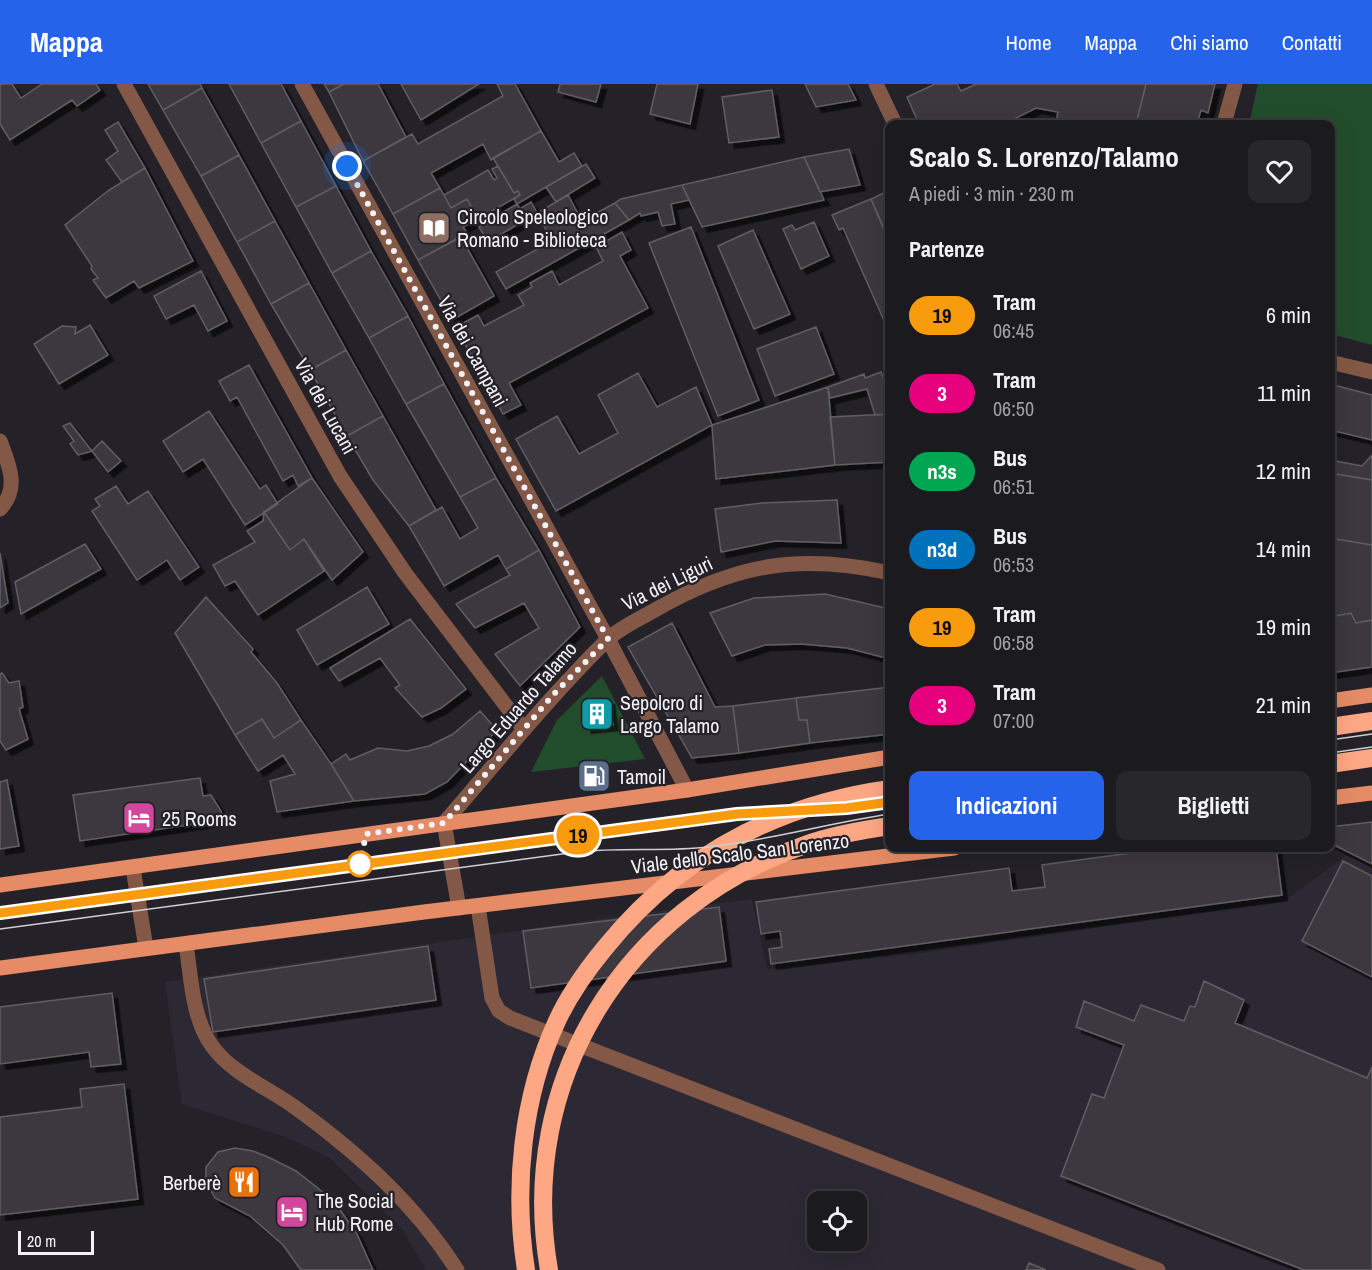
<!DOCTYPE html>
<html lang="it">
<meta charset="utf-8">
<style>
body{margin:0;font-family:"Archivo Narrow",sans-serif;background:#28272b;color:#f1f3f6;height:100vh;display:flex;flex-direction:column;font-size:22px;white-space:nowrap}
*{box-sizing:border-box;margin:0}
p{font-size:20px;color:#a0a1a4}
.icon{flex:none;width:33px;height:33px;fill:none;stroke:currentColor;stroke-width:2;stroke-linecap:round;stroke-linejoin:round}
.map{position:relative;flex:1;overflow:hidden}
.side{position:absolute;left:885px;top:36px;width:450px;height:732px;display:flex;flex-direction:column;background:#1b1a1e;border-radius:12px;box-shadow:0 6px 24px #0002,0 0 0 2px #39383c}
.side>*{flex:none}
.badge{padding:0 12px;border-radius:20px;font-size:21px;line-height:39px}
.fabs{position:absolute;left:807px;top:1107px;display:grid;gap:12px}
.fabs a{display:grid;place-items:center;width:60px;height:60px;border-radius:12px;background:#1b1a1e;box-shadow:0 6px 24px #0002,0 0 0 2px #39383c;font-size:30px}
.scale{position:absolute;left:18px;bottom:15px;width:76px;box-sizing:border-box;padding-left:6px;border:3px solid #f2f1f5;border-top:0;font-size:16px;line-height:21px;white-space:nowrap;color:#f2f1f5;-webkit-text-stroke:4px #242228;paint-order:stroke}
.you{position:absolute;width:30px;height:30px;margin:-15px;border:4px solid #fff;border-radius:50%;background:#1a73e8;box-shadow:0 0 0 9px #1a73e833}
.map>.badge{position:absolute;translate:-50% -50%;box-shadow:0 0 0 3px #fff}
h2{padding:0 24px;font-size:22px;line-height:54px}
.round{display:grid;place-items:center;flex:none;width:63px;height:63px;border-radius:12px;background:#28272b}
.headline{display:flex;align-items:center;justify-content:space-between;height:102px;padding:0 24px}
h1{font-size:28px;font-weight:700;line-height:45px}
.button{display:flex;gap:12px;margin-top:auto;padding:12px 24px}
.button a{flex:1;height:69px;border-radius:12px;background:#2563eb;color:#fff;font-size:24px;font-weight:700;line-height:69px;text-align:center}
.button a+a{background:#28272b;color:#f1f3f6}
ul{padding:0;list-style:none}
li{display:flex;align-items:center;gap:18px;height:78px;padding:0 24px}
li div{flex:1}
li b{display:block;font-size:22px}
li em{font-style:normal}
li .badge{min-width:66px;font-weight:700;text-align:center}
header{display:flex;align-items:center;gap:36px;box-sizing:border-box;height:84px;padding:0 30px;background:#2563eb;color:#fff}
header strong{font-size:28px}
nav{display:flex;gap:33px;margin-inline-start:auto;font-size:21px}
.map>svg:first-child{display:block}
</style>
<header>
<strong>Mappa</strong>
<nav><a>Home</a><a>Mappa</a><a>Chi siamo</a><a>Contatti</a></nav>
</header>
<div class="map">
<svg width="1372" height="1186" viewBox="0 0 1372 1186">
<defs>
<filter id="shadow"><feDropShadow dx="5.5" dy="5.5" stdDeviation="0" flood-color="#0009"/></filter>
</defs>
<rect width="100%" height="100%" fill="#242228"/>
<path fill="#2d2934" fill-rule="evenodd" d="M1347 771 1372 784V1186H426L403 1146 330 1074 288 1054 182 1020 165 898 628 831 752 815 767 885 914 870 1284 817ZM818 1118H856V1156H818Z"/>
<path fill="#224d2c" d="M1258 0H1372V261L1331 250 1330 40H1249Z
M602 592 645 675 531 688 557 636Z"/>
<path fill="#3c3940" stroke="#605d64" stroke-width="1.5" filter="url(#shadow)" d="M2 0H12L21 14 42 0H96L100 6 77 22 72 16 10 56 0 40V1Z
M148 0H200L202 4 163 26Z
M229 0H281L301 37 261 59Z
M324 0H344L329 8Z
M344 0H378L406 53 363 77 329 8Z
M401 0H479L421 36Z
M497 0H515L541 47 491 76 483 60 431 89 440 104 393 130 363 77 412 50 418 60 503 12Z
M560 0H601L596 18 558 8Z
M657 0H698L690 40 650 30Z
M805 0H848L856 16 816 23Z
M935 0H957L961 7 976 0H1146L1136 40H1063L1056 38 1058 28 1036 24 1004 40H919L907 13Z
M1146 0H1215L1208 29 1201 26 1197 40H1201H1136Z
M202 4 239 71 201 92 163 26Z
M772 6 779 53 729 59 722 13Z
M301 37 336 102 296 123 261 59Z
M118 38 145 84 122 98 106 76 118 67 105 46Z
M541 47 559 78 574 69 582 82 517 120 514 115 520 111 518 107 514 109 493 74Z
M849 65 860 101 820 108 804 73Z
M239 71 275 137 237 158 201 92Z
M804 73 824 116 702 143 682 101Z
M586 80 595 94 556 118 546 103Z
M498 82 514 109 518 107 520 111 478 135 467 115 451 124 444 111 488 86 494 96 497 94 492 85Z
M145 84 193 177 139 204 134 197 106 214 93 196 98 194 91 185 92 182 65 141 109 106Z
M682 101 689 116 671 120 675 140 662 142 658 128 641 132 640 129 629 136 615 119 621 115Z
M336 102 371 167 332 189 296 123Z
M440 104 451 124 467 115 478 135 463 143 467 149 418 176 393 130Z
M890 106V143L884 146 871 115Z
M568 111 582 137 615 119 629 136 506 205 496 188 552 157 537 129Z
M871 115 890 158V250L843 144 839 146 832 131Z
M531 118 537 129 488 158 479 143 517 120 520 125Z
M275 137 309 199 271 220 237 158Z
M814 138 829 172 801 185 783 145 792 141 795 146Z
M691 143 759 316 718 332 649 159Z
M753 146 790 230 754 245 718 162Z
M622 148 631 166 620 172 648 224 509 299 521 321 503 330 456 243 478 231 484 242 524 221 518 211 532 203 530 199 552 187 559 201 603 177 596 163Z
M461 153 494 212 452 236 418 176Z
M371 167 408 232 369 254 332 189Z
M201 187 227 237 208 247 194 221 166 235 154 212Z
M309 199 346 266 310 286 271 220Z
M408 232 444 300 406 320 369 254Z
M90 241 108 271 59 300 34 260 62 242 76 243 75 250Z
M816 243 834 290 775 312 757 265Z
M346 266 383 332 347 352 310 286Z
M249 281 312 394 298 402 293 391 283 397 237 313 230 317 219 297Z
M881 288 890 309V330L875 331 867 305 830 314 828 303 864 290 865 294Z
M638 289 657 323 696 303 712 341 556 427 516 355 557 332 579 370 618 349 598 311Z
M444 300 496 394 460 413 406 320Z
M1330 300 1372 311V356L1330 346Z
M828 303 835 381 716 395 712 341Z
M209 327 260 405 266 401 278 420 245 441 203 375 183 388 163 357Z
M890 330V378L835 381 830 333Z
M383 332 436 426 409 442 373 396 347 352Z
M70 339 92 367 78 371 70 360 74 357 63 342Z
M102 357 121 377 108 388 92 367Z
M1372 371V396L1330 389V376L1362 382Z
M1330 389 1372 396V461L1330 454Z
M312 394 363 468 332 496 304 455 290 466 264 428Z
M496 394 539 466 506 485 498 471 444 502 409 442 442 423 460 455 478 444 460 413Z
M116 402 128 420 148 407 199 483 180 496 167 476 137 496 92 427 100 422 95 415Z
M837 416 841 459 775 457 721 468 715 425 762 419Z
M264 428 290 466 304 455 324 487 258 531 235 497 225 502 213 481 255 458 247 447 263 437Z
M888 443H890V466L884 465Z
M1330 454 1372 461V536L1356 539 1351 529 1330 533Z
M85 460 101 485 21 530 15 498Z
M539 466 580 543 520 602 495 570 539 544 524 519 475 544 456 520 510 491 506 485Z
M0 469 8 519 0 524Z
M367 503 389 540 317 581 297 546Z
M825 510 890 525V575L847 564 802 560 765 561 732 572 710 529 754 514Z
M206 513 253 565 251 568 277 599 301 636 274 654 262 635 235 651 175 549Z
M1351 529 1356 539 1372 536V583L1330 589V533Z
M410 535 466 605 441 624 422 633 395 604 400 601 380 574 339 597 330 584Z
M672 539 715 623 733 622 739 669 692 674 628 563Z
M2 589 9 599 19 597 23 623 19 625 28 655 6 666 0 657V590Z
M890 603V650L810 659 807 636H799L796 614Z
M796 614 799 636H807L810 659 739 669 733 622Z
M609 615 613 641 586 644 582 619Z
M480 627 497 646 447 698 425 710 354 717 331 680 346 670 350 676 378 664 407 667 429 662 453 650Z
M262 635 274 654 301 636 331 680 354 717 277 728 270 697 295 690 283 671 258 687 235 651Z
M200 694 203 712 211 711 221 727 223 736 80 757 73 711Z
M7 696 19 762 0 765V698Z
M1372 738V780L1330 759V743Z
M1168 764H1276L1282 811 771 880 769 865 782 863 780 847 761 850 756 818 1009 784 1012 807 1045 803 1042 781Z
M1343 777 1372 792V893L1302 857Z
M719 823 726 877 531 904 523 847Z
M428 862 436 916 213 948 204 895Z
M1204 897 1244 916 1235 939 1367 994 1372 983V1186H1304L1061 1092 1092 1010 1104 1014 1124 961 1076 943 1084 917 1134 937 1141 921 1184 937 1190 922 1195 923Z
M112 909 121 980 91 983 89 968 0 980V923Z
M124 1000 138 1115 0 1131V1033L82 1023 80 1005Z
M235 1064 253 1067 268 1073 296 1087 319 1105 339 1124 357 1150 373 1186H301L283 1161 250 1132 215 1114 206 1098V1083L218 1068Z
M1029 1179 1046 1186H1026Z"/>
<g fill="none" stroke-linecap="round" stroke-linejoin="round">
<path stroke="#845847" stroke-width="15" d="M124 0 340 392 405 489 523 644
M302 0 608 555C621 543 639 535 655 526 735 480 799 469 890 489
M876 0 895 40
M1224 40 1235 0
M1330 278 1372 288
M0 357C9 381 20 404 0 425
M133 784 146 864
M478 822 492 914 499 927 510 934 1158 1186
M459 824 444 739C498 677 549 613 608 555L687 706
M186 860C191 893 192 934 212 962 232 990 269 1004 296 1024 359 1070 415 1120 457 1186"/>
<path stroke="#e58c66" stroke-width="15" d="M1330 617 1372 611
M1330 714 1372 709
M0 801 687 706 890 673
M0 884 424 828 954 764"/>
<path stroke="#fea784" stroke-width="18" d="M1330 643 1372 637
M1330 680 1372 674
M526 1186C513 1104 522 1013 557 937 569 911 586 887 604 865 678 773 773 721 890 705
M549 1186C516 997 625 823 805 761 832 751 862 746 890 742"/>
<path stroke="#cfced2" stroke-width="1.5" d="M1330 656 1372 650
M1330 669 1372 663
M0 829 737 730 846 724 890 718
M0 845 577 768C621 763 665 768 709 763 770 756 829 739 890 730"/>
</g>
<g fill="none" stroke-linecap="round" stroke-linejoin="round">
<defs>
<path id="line" d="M0 829 737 730 846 724 890 718"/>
</defs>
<use href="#line" stroke="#fff" stroke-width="14"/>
<use href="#line" stroke="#f89c0e" stroke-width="9"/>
<path stroke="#f2f1f5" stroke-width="6" stroke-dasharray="0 10.8" d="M347 82 608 555 553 611 444 739 366 750 360 780"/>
</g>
<defs>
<symbol id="library-square" viewBox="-11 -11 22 22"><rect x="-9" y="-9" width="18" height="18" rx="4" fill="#8d6e63" stroke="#242228"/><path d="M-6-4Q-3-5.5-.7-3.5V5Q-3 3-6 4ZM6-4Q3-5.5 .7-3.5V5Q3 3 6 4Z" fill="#fff"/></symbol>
<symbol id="building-square" viewBox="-11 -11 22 22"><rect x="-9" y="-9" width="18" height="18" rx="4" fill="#0f9aa8" stroke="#242228"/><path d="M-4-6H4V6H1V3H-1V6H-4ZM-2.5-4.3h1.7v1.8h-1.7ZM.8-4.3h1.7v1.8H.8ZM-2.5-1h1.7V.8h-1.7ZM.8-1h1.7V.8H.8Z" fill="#fff"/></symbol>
<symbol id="fuel-square" viewBox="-11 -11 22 22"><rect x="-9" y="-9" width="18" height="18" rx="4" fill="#5c6f8a" stroke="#242228"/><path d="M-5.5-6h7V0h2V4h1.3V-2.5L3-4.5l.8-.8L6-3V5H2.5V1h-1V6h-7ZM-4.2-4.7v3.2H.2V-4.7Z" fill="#fff"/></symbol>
<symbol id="hotel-square" viewBox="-11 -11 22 22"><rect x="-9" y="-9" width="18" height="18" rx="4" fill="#d1479c" stroke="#242228"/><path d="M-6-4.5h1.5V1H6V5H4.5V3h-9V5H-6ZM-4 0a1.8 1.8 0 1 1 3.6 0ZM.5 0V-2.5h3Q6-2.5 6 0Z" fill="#fff"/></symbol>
<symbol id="restaurant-square" viewBox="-11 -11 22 22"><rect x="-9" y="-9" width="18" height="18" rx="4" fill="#e8710a" stroke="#242228"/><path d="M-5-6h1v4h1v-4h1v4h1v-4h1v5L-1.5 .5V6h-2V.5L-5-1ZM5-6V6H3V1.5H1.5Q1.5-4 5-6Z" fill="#fff"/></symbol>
</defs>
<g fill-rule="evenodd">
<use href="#library-square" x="415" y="125" width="38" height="38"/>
<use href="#building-square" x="578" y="611" width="38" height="38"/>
<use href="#fuel-square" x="575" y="673" width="38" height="38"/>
<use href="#hotel-square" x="120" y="715" width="38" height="38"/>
<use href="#restaurant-square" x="225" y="1079" width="38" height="38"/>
<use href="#hotel-square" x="273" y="1109" width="38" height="38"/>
</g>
<circle fill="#fff" stroke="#f89c0e" stroke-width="3" cx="360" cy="780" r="12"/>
<g text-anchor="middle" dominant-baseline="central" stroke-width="4.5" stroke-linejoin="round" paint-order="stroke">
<g font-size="20" fill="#f2f1f5" stroke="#242228" text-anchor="start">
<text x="457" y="132">Circolo Speleologico<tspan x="457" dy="23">Romano - Biblioteca</tspan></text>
<text x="620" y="618">Sepolcro di<tspan x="620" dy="23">Largo Talamo</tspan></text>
<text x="617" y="692">Tamoil</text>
<text x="162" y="734">25 Rooms</text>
<text x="221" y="1098" text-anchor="end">Berberè</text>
<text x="315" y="1116">The Social<tspan x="315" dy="23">Hub Rome</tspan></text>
</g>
<g font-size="20" fill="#f2f1f5" stroke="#242228">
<text transform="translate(473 267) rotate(61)">Via dei Campani</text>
<text transform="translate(326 322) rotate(61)">Via dei Lucani</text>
<text transform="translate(667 499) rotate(-26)">Via dei Liguri</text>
<text transform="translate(518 623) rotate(-49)">Largo Eduardo Talamo</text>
<text transform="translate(740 769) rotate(-7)">Viale dello Scalo San Lorenzo</text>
</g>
</g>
</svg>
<div class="fabs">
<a><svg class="icon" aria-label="locate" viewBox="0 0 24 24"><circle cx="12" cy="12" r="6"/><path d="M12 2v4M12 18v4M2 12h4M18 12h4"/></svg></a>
</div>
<div class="scale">20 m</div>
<div class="you" style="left:347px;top:82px"></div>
<b class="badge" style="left:578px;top:751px;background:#f89c0e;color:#111">19</b>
<section class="side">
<div class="headline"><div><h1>Scalo S. Lorenzo/Talamo</h1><p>A piedi · 3 min · 230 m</p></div><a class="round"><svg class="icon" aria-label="heart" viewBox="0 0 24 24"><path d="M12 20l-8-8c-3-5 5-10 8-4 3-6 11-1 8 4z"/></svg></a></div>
<h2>Partenze</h2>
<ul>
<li><span class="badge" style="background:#f89c0e;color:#111">19</span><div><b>Tram</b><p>06:45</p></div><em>6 min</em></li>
<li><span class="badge" style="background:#e6007e;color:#fff">3</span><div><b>Tram</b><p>06:50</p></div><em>11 min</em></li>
<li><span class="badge" style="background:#00a651;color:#fff">n3s</span><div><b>Bus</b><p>06:51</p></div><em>12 min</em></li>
<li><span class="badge" style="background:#0072bc;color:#fff">n3d</span><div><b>Bus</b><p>06:53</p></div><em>14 min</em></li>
<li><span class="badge" style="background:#f89c0e;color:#111">19</span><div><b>Tram</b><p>06:58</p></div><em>19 min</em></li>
<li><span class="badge" style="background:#e6007e;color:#fff">3</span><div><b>Tram</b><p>07:00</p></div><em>21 min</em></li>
</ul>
<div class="button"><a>Indicazioni</a><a>Biglietti</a></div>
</section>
</div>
